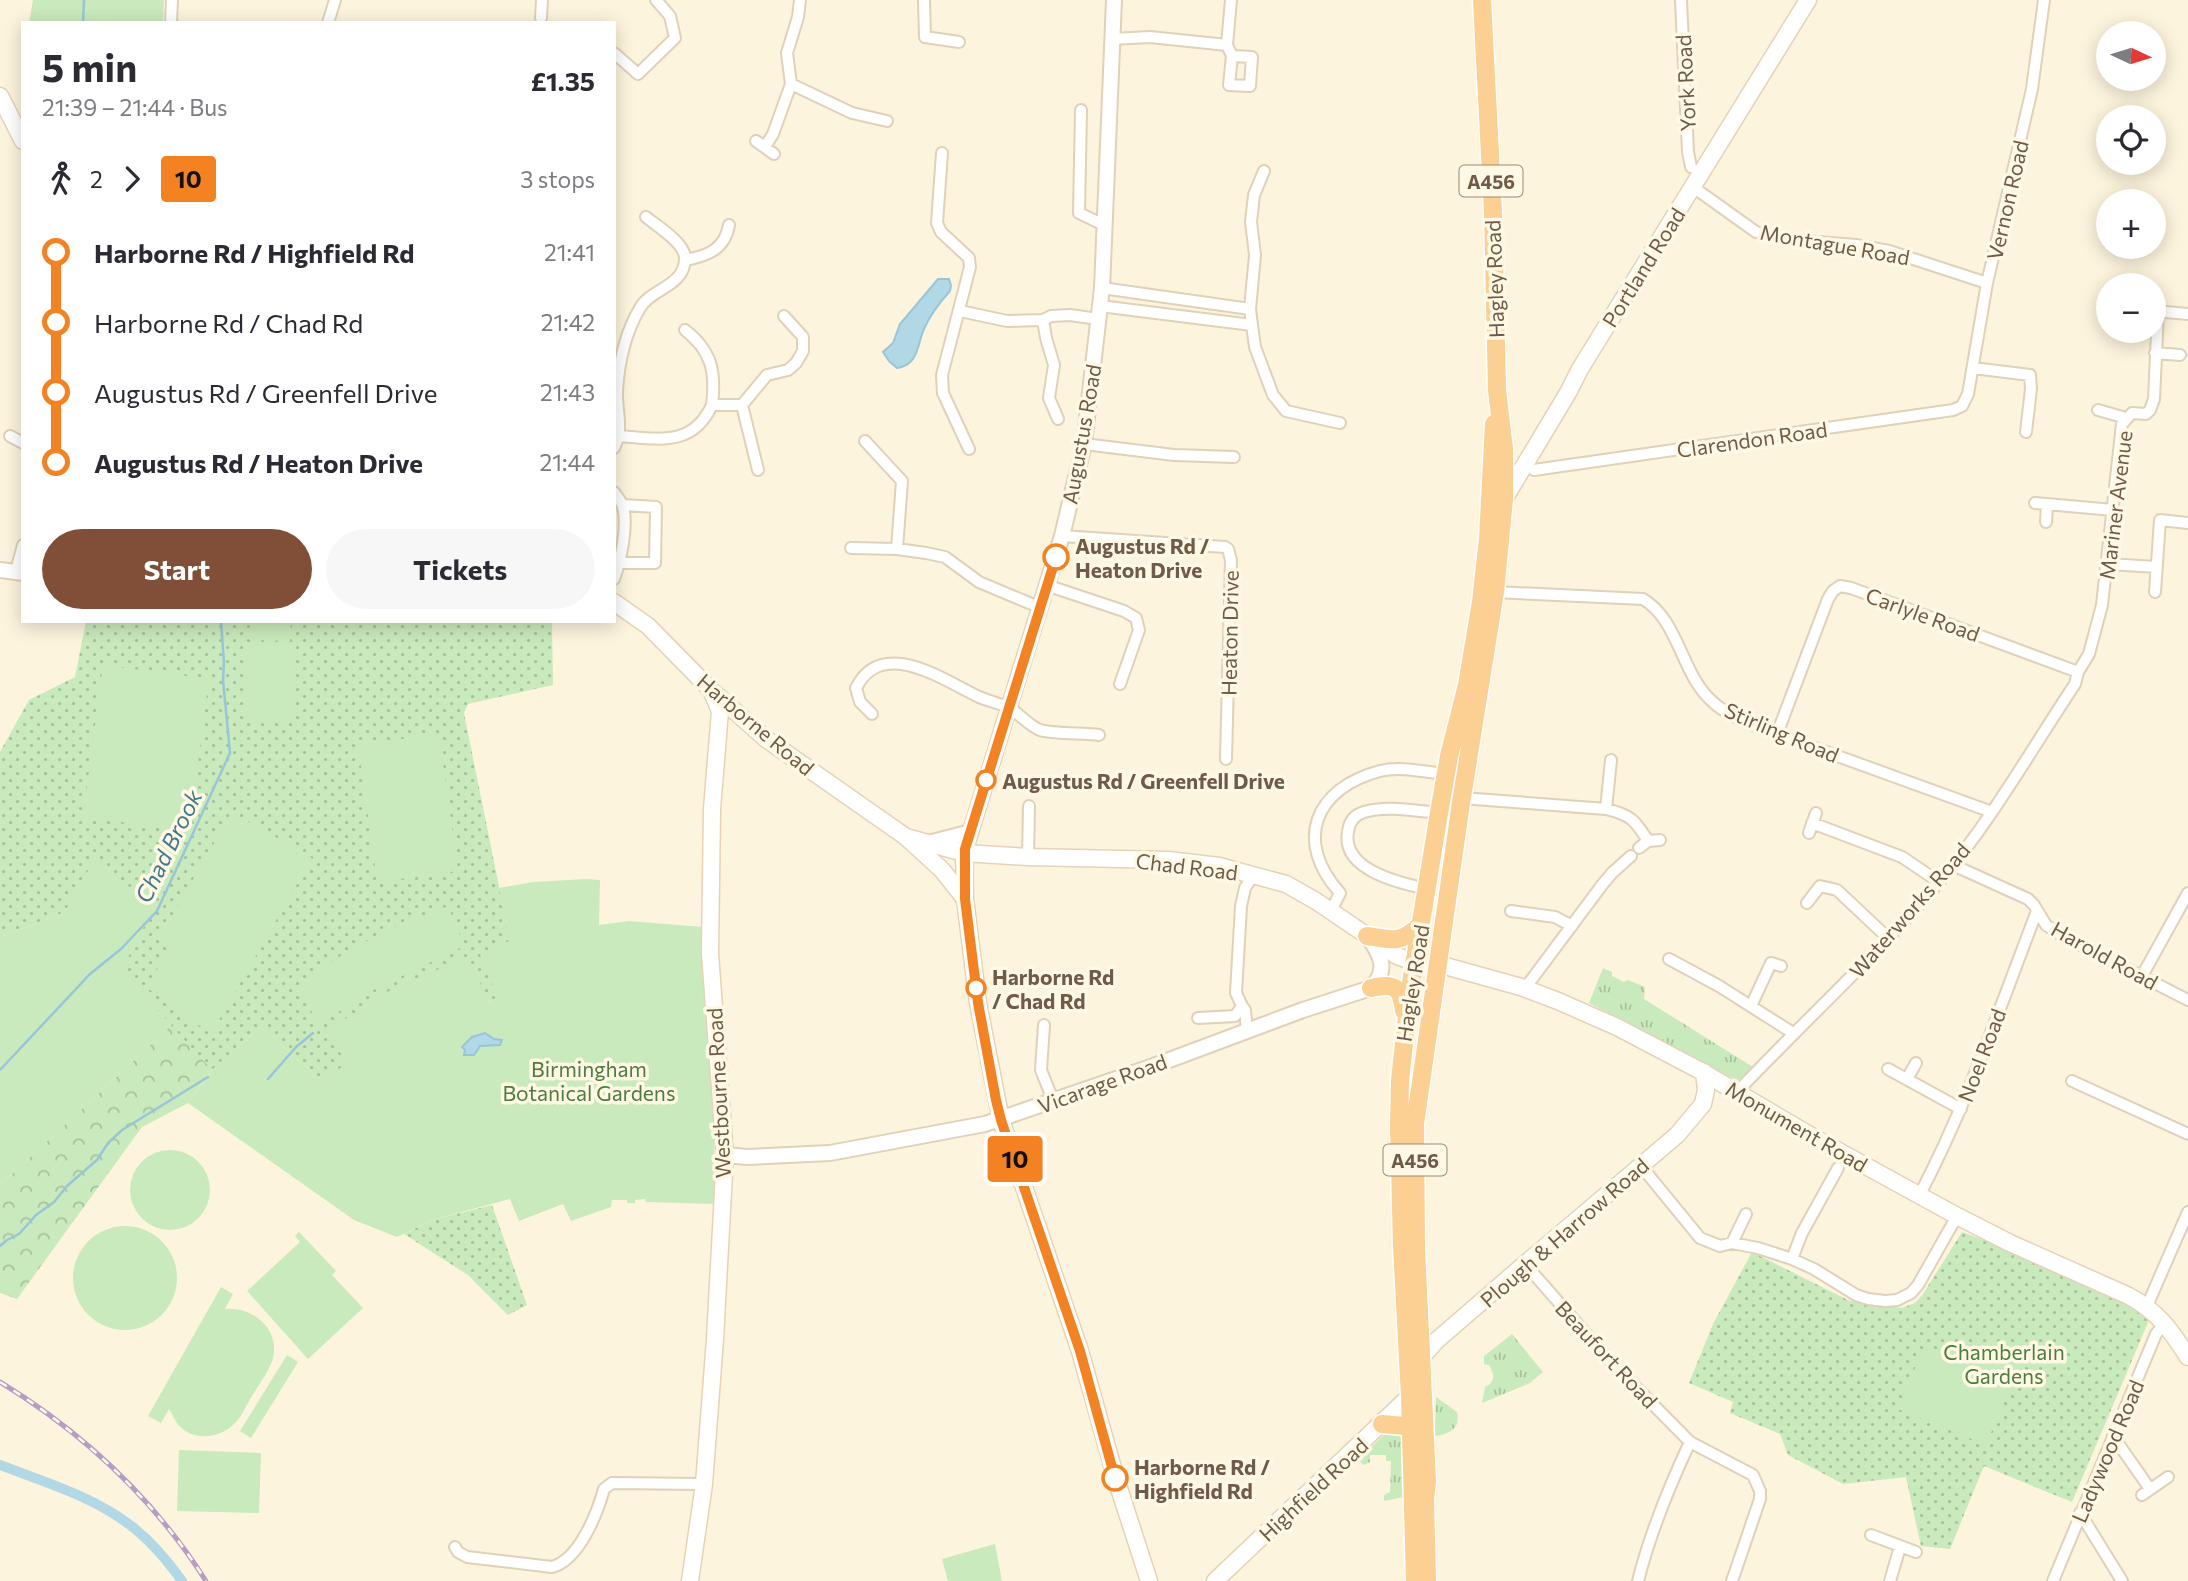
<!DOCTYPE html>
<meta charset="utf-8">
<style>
body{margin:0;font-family:Commissioner,sans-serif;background:#f7f7f7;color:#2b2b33;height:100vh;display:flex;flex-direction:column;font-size:26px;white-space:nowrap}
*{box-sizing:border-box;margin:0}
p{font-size:23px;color:#7c7c81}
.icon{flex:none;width:38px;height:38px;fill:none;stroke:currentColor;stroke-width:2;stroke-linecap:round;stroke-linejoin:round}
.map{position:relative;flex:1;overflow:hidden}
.details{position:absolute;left:21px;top:21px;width:595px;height:602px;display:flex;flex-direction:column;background:#fff;border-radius:0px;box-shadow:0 4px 18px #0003}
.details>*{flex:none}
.badge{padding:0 14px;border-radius:5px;font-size:24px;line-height:46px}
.needle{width:46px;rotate:94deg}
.controls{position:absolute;left:2096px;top:21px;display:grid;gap:14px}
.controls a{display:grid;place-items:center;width:70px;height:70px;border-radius:50%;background:#fff;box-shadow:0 4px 18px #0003;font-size:35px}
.map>.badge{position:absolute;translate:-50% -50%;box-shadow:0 0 0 4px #fff}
.legs{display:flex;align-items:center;gap:10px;height:77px;padding:0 21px;font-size:23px}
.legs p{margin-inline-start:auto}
.headline{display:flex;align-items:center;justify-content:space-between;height:119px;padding:0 21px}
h1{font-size:38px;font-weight:700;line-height:52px}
.cta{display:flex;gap:14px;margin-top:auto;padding:14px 21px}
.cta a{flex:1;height:80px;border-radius:42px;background:#814f38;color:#fff;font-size:28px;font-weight:700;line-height:80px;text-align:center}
.cta a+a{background:#f7f7f7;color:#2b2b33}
ul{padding:0 21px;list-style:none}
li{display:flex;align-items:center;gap:24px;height:70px;font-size:26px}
li i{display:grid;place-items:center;width:10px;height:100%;margin:0 9px;background:currentColor}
li i::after{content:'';width:18px;height:18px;margin:-9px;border:5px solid;border-radius:50%;background:#fff}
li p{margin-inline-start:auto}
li:first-child i{background:linear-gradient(#0000 50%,currentColor 0)}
li:last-child i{background:linear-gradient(currentColor 50%,#0000 0)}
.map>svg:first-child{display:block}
</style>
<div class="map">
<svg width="2188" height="1581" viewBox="0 0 2188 1581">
<defs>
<pattern id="grass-tufts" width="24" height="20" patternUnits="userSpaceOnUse" patternTransform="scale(1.75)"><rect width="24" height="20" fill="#c9eabc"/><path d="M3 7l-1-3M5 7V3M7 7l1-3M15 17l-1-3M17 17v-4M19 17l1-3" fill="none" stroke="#a8c19b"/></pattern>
<pattern id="forest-crowns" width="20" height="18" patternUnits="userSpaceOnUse" patternTransform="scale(1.75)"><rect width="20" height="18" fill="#c9eabc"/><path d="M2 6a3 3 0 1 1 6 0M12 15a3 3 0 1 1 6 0" fill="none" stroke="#a8c19b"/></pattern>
<pattern id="park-dots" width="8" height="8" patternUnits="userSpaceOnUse" patternTransform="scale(1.75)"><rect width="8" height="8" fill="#c9eabc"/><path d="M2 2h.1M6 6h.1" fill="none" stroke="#a8c19b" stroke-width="1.8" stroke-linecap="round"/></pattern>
</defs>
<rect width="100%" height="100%" fill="#fdf4dd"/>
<path fill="url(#grass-tufts)" d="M1603 968 1612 972V976L1624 982 1628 980 1645 987 1644 999 1753 1067 1738 1080 1727 1076 1589 1003Z
M1512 1334 1543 1372 1530 1383 1482 1403 1485 1387C1496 1382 1494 1373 1489 1365L1484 1364V1356Z
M1436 1397 1457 1412C1461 1428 1450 1434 1435 1436Z
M1391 1428 1404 1432V1497L1384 1501V1495L1390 1492 1391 1461H1386V1455H1370V1462L1364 1465 1358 1460Z"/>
<path fill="url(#forest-crowns)" d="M172 1025 213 1068 188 1103 142 1127 17 1299 0 1293V1185Z"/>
<path fill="url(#park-dots)" d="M86 621H552L553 685 468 704 464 713 510 941 498 997 488 1003 346 1066 320 1079 260 1027 212 1070 121 971 94 861 65 912 0 937V752L29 700 75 677Z
M492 1205 527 1305 508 1315 468 1275 404 1234 432 1220Z
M1962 1232 2006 1248 2130 1303 2149 1320 2072 1502 1984 1466 1950 1549 1921 1546 1906 1477 1843 1484 1788 1455 1780 1434 1730 1413 1733 1402 1689 1383 1713 1324 1752 1252 1850 1301 1902 1308 1915 1303 1923 1294Z"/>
<path fill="#c9eabc" d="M33 0H164L163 23H29Z
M250 621H291L290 641 249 640Z
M247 645H292V720H247Z
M103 665 209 679 189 831 83 817Z
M439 734 458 871 377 882 358 745Z
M232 812 312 858 211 1034 146 987 170 948 158 940Z
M94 860 155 906 121 971 172 1025 0 1185V937L65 912Z
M587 879 600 880 599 925 629 921 703 927 714 1115 715 1204 646 1202 645 1199 635 1200V1203H627V1200H612L611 1207 571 1221 563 1204 519 1221 510 1199 432 1220 397 1237 354 1220 188 1103 212 1070 260 1027 320 1079 346 1065 328 1026 372 1007 369 1000 468 956 489 1003 498 996 480 955 509 941 499 888 533 882Z
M448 906 464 946 365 994 319 1025 297 986 346 952 394 927Z
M130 1190a40 40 0 1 1 80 0a40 40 0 1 1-80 0Z
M73 1278a52 52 0 1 1 104 0a52 52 0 1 1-104 0Z
M299 1232 336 1271 332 1275 363 1308 308 1359 247 1291 300 1242 295 1236Z
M221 1287 233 1294 225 1309C255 1306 284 1333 271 1364 266 1375 258 1386 252 1396 246 1405 242 1417 234 1424 219 1439 191 1442 177 1423 174 1419 172 1413 169 1409L161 1423 148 1416Z
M1975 1347 2019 1365 1986 1445 1898 1409 1923 1349 1966 1367Z
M287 1355 298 1362 251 1438 240 1431Z
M179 1450 261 1453 259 1513 177 1511Z
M995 1544 1002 1581H948L942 1559Z"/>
<path fill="#b2d8e6" stroke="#98c6d8" stroke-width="2" d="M938 279H949L951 285 950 291C940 302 930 315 924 329 917 344 919 365 897 368L889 361 883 352 893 343 900 324Z
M485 1033 494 1039 502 1040 500 1045 480 1046 474 1055H464L465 1050 462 1047 472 1037Z"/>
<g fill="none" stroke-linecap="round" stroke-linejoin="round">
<path stroke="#98c6d8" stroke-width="2.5" d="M83 23 84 0
M0 1070 90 974 121 949 157 911 230 753 223 680 224 663 221 621
M268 1079 296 1047 313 1033
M0 1246 7 1240 19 1234 36 1215 54 1202 67 1186 97 1160 108 1143 122 1130 208 1077"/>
<path stroke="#b2d8e6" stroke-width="10" d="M0 1465C44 1482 92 1496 130 1525 150 1540 167 1560 182 1581"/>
<defs>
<path id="minor" d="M924 0 925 37 959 42
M1231 0 1227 45 1232 56 1229 85 1250 86 1252 57 1232 56
M1681 0 1688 152 1691 167
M541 18 542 0
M171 23 172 0
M328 23 335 0
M1112 39 1150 37 1227 45
M614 53 638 74 675 38 670 16 656 0
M791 84 852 113 887 121
M1081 110 1079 213 1104 225
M756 141 774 154
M765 147 773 134 791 84 787 53 798 17 800 0
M942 153 937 223 941 232 969 258 970 267 942 375 943 393 969 449
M1264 171 1254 195 1251 222 1255 255 1250 309 1252 325 1255 347 1273 395 1286 411 1340 423
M1693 187 1756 232 1791 240 1856 245 1889 251 1987 283
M685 260C708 256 725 249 729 225
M1102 288 1250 309
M1100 306 1252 325
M960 311 1007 321 1043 320 1051 316 1070 315 1098 319
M2154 311 2188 314
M1043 320 1046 338 1054 365 1049 398 1058 419
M685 330C712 351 716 372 712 405H742L758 470
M2155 353 2180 355
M1973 368 2030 375 2031 389 2026 432
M742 405 767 375 788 370 796 363 803 351V337L784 316
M2098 410 2126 418
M10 436 23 443
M620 436C659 439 693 447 712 405
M865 441 902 481 897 549 926 553 945 557 979 582 1041 608
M1084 444 1174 455 1234 457
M614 448C624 429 616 411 617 390 619 361 625 333 640 308 651 288 685 287 685 258 685 243 657 226 646 217
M1534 470 1953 410 1962 406 1968 394 1987 283 2032 89 2044 0
M614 492C617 497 622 502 623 507 628 526 621 560 614 579
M2035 503 2113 510
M2046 522 2047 504
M1062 536 1225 547 1228 549 1231 560 1226 759
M851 548 897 549
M620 563H655L656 507 623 505
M2108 564 2157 567
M16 571 23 545
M1046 585 1124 611 1136 618 1139 630 1120 684
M1495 592 1643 599C1680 621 1681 676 1714 703 1727 715 1747 722 1763 729L1992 812
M2155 592 2160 520 2188 523
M872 714 860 702 856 688C882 636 943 680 979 697 988 701 1000 703 1009 708 1020 714 1029 726 1040 730 1052 734 1085 733 1099 735
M1777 734 1828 599 1833 591 1840 586 1851 588 2078 672
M1462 798 1606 809C1631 815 1635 820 1648 841
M1606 809 1611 760
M1812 823 1902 857 1939 882
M1809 833 1816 813
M1639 848 1648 841 1660 840
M1028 857 1029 806
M1953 865 2028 899 2034 905 2046 925 2061 935 2188 1000
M1427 889C1400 883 1341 870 1348 832 1349 822 1354 815 1364 812 1387 805 1415 811 1439 813
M1807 903 1820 886 1837 890 1888 938
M1331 911 1340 893C1293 841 1315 788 1380 771 1400 766 1425 772 1446 774
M1511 911 1555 917 1572 926
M1669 959 1719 986 1793 1033
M2142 976 2188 893
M1527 990 1529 983 1602 885 1612 873 1631 856
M1242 1006 1245 1010 1247 1031
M1751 1006 1771 963 1781 966
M1198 1018 1235 1016 1242 1006 1236 993 1241 906 1245 888 1254 874
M1044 1025 1041 1070 1053 1100
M1888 1069 1961 1109
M1907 1079 1916 1063
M2072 1081 2188 1134
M1737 1092C1804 1021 1876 956 1940 881 1991 821 2031 750 2075 684L2078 672 2089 654 2102 605 2122 424 2132 413 2146 414 2150 410 2154 399 2158 311
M1641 1166 1700 1238 1720 1246 1732 1243 1758 1248 1792 1259 1814 1269 1856 1295 1868 1299 1885 1301 1897 1300 1911 1293 1918 1285 1957 1216
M1919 1196C1967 1105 2000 1007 2037 911
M1732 1243 1746 1214
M1792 1259 1802 1233 1838 1168
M1525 1264 1611 1362 1690 1442 1753 1475 1760 1491V1499L1732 1581
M2147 1306 2188 1212
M2113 1436 2150 1489
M2142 1495 2168 1477
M2080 1513 2122 1581
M1871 1535 1916 1552
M455 1547 458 1552 467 1557 552 1567C579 1560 597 1514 604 1489L612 1483 704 1484
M1638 1581C1650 1533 1669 1487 1690 1442
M1890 1581 1900 1547
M2053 1581 2156 1334 2165 1323"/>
<path id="tertiary" d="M0 570 23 573
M928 843 971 832
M964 853 1062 536 1084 444 1102 288 1114 0
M725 1155 747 1157 830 1153 985 1124 1148 1068 1303 1010 1371 988C1389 970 1381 955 1368 937"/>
<path id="secondary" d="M0 96 23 141
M1503 501 1569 391 1580 369 1808 0
M614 602 648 626 711 690 766 739 906 837 942 870 965 899
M906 837 964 853 1028 857 1168 860 1219 866 1286 884 1316 901 1397 956 1414 962 1438 964 1521 987 1558 1001 1617 1027 1699 1070 1813 1137 1957 1216 2010 1243 2129 1296C2158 1312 2170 1329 2188 1357
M964 853 965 899 978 1003 1001 1120 1080 1351 1116 1479 1149 1581
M1422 1357 1436 1341 1525 1264 1677 1135 1703 1104 1706 1090 1704 1072
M690 1581 704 1484 715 1339 725 1155 710 953 712 809 720 711 711 690
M1215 1581 1410 1396"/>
<path id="trunk" d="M1367 936C1393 940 1401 944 1421 924
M1371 988C1394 983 1401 986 1404 1011
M1382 1424 1404 1426 1410 1429
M1415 1581 1410 1396 1402 1246 1399 1125 1400 1080 1410 989 1439 813 1449 756 1467 685 1481 602 1488 539 1494 424
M1427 1581 1425 1499 1427 1482 1416 1249 1415 1124 1461 803 1495 592 1504 499V449L1497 390 1493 212 1482 0"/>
</defs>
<use href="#minor" stroke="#e0d1b9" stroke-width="14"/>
<use href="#tertiary" stroke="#e0d1b9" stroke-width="18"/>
<use href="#secondary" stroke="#e6d3b7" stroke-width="19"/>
<use href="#trunk" stroke="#fff" stroke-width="21"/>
<use href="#minor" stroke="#fff" stroke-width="10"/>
<use href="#tertiary" stroke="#fff" stroke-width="14"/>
<use href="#secondary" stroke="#fff" stroke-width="16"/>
<use href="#trunk" stroke="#fccf92" stroke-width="18"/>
<defs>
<path id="rail" d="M0 1382C82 1432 154 1499 206 1581"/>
</defs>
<use href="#rail" stroke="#b79dc5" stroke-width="5"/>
<use href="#rail" stroke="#fff8e4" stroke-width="2.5" stroke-dasharray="8" stroke-linecap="butt"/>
</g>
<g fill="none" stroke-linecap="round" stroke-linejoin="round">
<defs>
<path id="line-1" d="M1056 557 965 849V899L978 1003 996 1100 1001 1120 1080 1351 1115 1478"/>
</defs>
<use href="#line-1" stroke="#fff" stroke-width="16"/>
<use href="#line-1" stroke="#f58220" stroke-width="10"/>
</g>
<g fill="#fff" stroke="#f58220" stroke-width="3.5">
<circle cx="1056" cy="557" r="12"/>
<circle cx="986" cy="780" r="9"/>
<circle cx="976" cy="988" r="9"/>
<circle cx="1115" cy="1478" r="12"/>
</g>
<g text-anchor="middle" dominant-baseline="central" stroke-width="7" stroke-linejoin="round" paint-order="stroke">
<g fill="#fff8e4" stroke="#9c8a75" stroke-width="2">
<rect x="1459.5" y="165.5" width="63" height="31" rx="5"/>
<rect x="1383.5" y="1144.5" width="63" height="31" rx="5"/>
</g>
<g font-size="19" font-weight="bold" fill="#725b46">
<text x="1491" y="181">A456</text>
<text x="1415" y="1160">A456</text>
</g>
<g font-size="21" fill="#725b46" stroke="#fff8e4">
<text transform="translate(1685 83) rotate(-93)">York Road</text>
<text transform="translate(2007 200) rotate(-77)">Vernon Road</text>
<text transform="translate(1835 244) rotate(10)">Montague Road</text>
<text transform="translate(1643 267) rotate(-58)">Portland Road</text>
<text transform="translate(1494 279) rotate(-92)">Hagley Road</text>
<text transform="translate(1081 434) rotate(-80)">Augustus Road</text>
<text transform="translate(1752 439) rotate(-8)">Clarendon Road</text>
<text transform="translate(2115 505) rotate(-83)">Mariner Avenue</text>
<text transform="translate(1923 614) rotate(20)">Carlyle Road</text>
<text transform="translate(1229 633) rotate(-89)">Heaton Drive</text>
<text transform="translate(756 724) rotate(40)">Harborne Road</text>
<text transform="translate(1782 732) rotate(23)">Stirling Road</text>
<text transform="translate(1187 866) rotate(7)">Chad Road</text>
<text transform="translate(1909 910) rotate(-49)">Waterworks Road</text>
<text transform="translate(2105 955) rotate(29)">Harold Road</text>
<text transform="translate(1412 983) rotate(-81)">Hagley Road</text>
<text transform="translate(1981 1055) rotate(-69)">Noel Road</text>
<text transform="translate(1102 1083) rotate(-20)">Vicarage Road</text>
<text transform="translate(718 1093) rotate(-93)">Westbourne Road</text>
<text transform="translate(1797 1126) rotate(30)">Monument Road</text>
<text transform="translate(1564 1232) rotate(-41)">Plough &amp; Harrow Road</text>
<text transform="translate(1607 1354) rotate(47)">Beaufort Road</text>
<text transform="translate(2107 1451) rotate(-67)">Ladywood Road</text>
<text transform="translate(1313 1489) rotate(-43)">Highfield Road</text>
</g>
<g font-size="21" font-weight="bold" fill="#725b46" stroke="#fff8e4" text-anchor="start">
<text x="1075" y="545">Augustus Rd /<tspan x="1075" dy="24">Heaton Drive</tspan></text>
<text x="1002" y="780">Augustus Rd / Greenfell Drive</text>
<text x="992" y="976">Harborne Rd<tspan x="992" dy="24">/ Chad Rd</tspan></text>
<text x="1134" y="1466">Harborne Rd /<tspan x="1134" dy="24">Highfield Rd</tspan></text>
</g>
<g font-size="21" fill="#4b7e40" stroke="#fff8e4">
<text x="589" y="1068">Birmingham<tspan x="589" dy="24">Botanical Gardens</tspan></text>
<text x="2004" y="1351">Chamberlain<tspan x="2004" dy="24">Gardens</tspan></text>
</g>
<g font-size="23" font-style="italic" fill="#42788e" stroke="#fff8e4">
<text transform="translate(168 846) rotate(-64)">Chad Brook</text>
</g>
</g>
</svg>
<div class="controls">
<a><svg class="needle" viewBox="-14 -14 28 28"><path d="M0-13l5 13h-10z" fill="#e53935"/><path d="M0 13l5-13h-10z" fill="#7c7c81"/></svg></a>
<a><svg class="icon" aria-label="locate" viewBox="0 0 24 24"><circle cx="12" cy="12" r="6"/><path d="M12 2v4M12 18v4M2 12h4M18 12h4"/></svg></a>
<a>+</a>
<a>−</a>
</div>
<b class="badge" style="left:1015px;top:1159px;background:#f58220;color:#111">10</b>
<section class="details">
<div class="headline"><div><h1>5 min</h1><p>21:39 – 21:44 · Bus</p></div><b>£1.35</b></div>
<div class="legs"><svg class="icon" aria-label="walk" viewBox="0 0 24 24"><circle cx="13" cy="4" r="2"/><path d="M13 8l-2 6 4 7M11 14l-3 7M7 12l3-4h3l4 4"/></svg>2<svg class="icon" aria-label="forward" viewBox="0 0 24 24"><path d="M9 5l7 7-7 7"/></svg><b class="badge" style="background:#f58220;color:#111">10</b><p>3 stops</p></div>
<ul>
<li><i style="color:#f58220"></i><b>Harborne Rd / Highfield Rd</b><p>21:41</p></li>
<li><i style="color:#f58220"></i><span>Harborne Rd / Chad Rd</span><p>21:42</p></li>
<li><i style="color:#f58220"></i><span>Augustus Rd / Greenfell Drive</span><p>21:43</p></li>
<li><i style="color:#f58220"></i><b>Augustus Rd / Heaton Drive</b><p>21:44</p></li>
</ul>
<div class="cta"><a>Start</a><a>Tickets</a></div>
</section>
</div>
